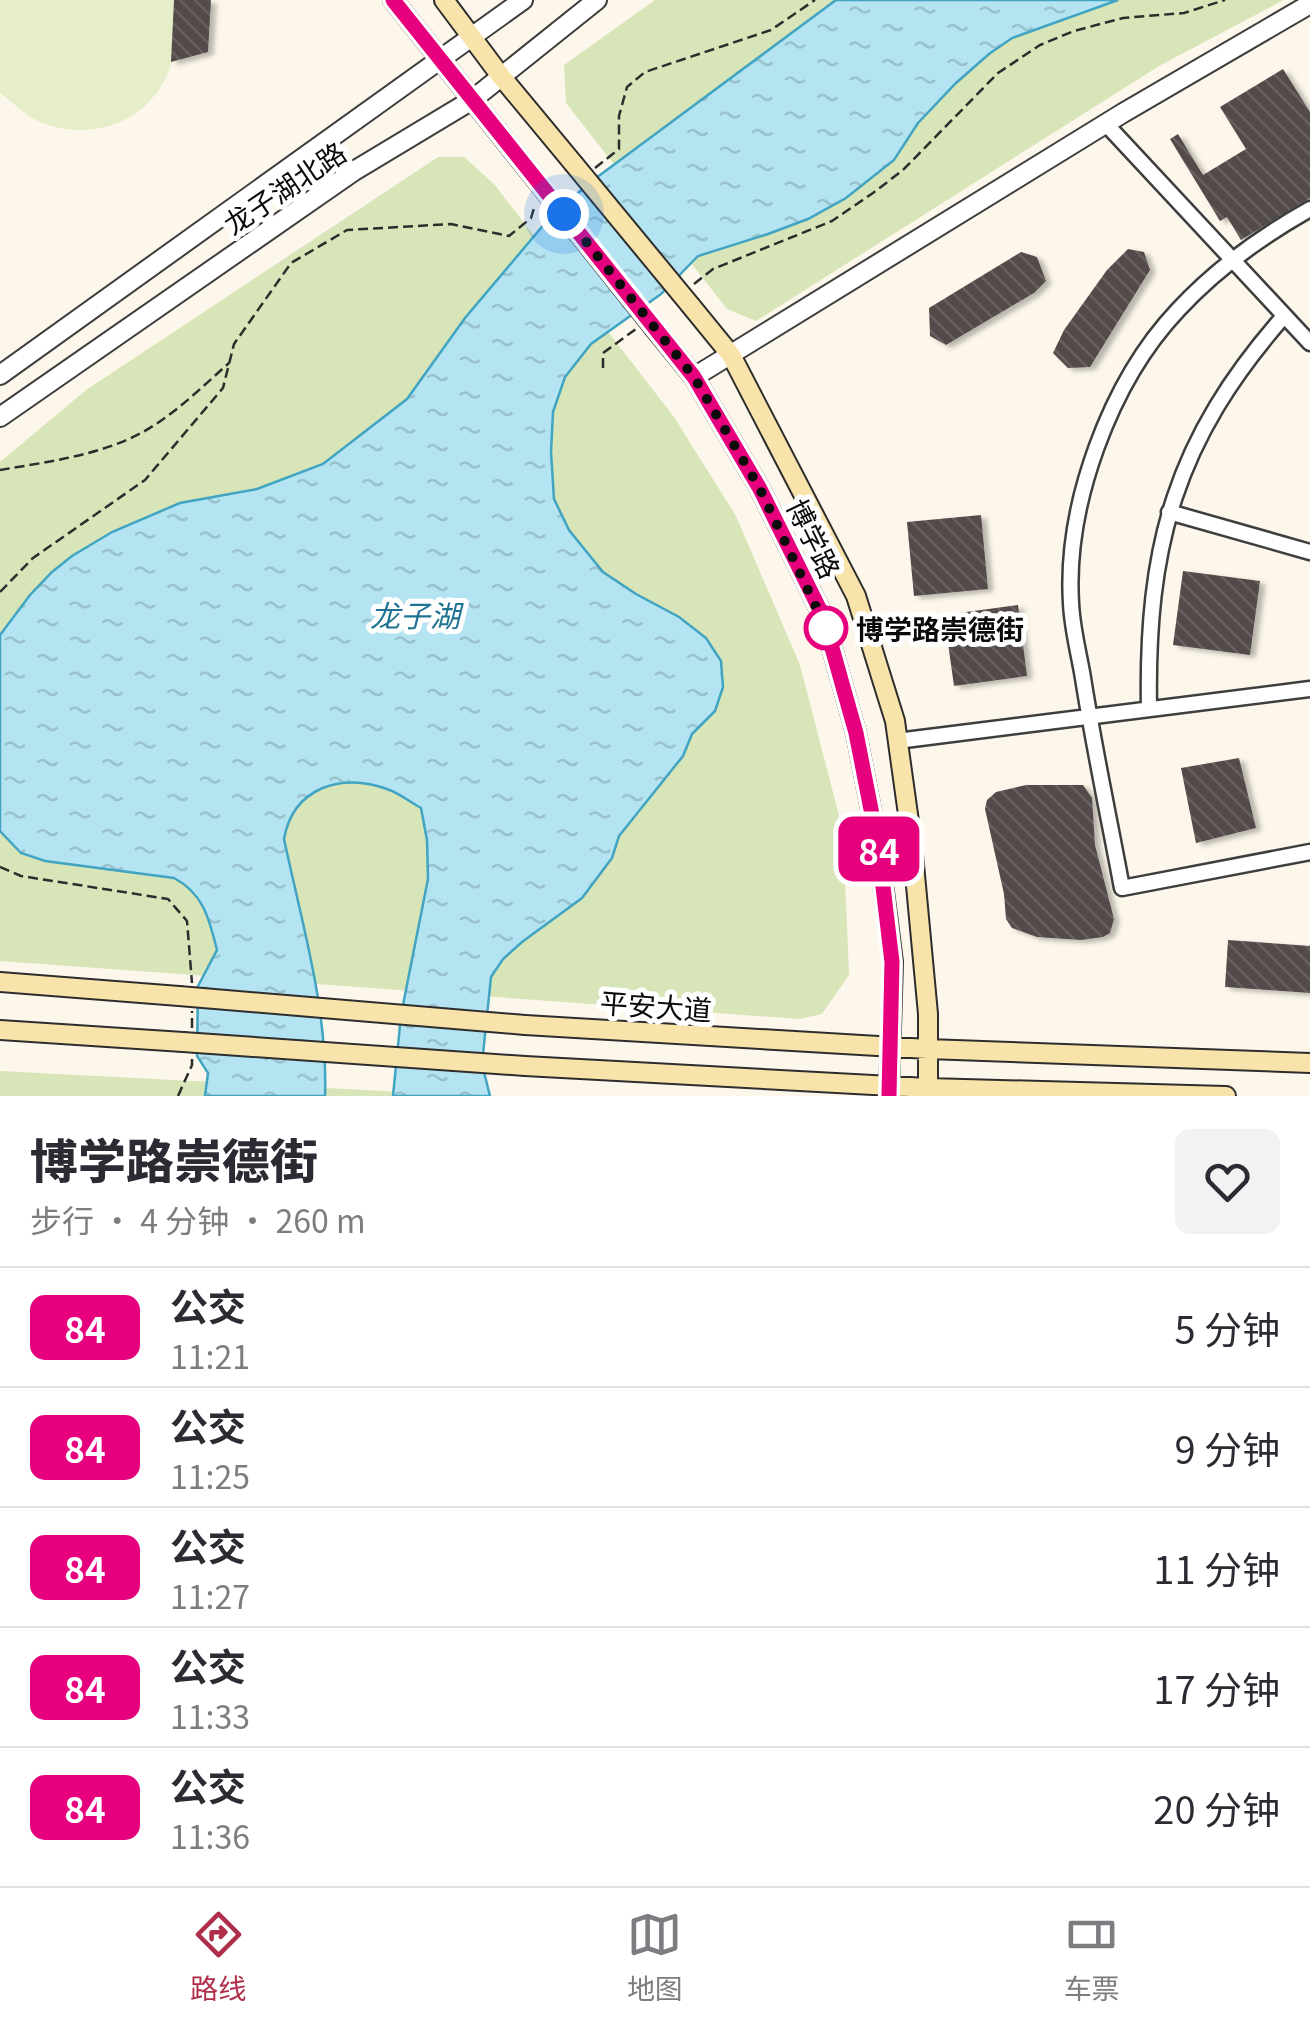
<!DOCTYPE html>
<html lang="zh">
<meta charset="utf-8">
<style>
body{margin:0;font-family:Georgia,"Noto Sans SC",serif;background:#f2f2f3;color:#2b2b33;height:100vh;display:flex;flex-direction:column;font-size:38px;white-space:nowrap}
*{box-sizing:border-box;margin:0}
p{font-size:32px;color:#7c7c81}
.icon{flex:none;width:55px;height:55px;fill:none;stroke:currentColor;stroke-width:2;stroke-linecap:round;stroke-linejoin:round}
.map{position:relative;height:1096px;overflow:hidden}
.panel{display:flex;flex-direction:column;background:#fff;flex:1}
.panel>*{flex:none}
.badge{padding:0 20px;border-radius:15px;font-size:35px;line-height:65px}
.you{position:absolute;width:50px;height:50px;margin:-25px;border:8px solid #fff;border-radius:50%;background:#1a73e8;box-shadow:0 0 0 15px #1a73e833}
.map>.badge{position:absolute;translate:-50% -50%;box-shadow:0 0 0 5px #fff}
.round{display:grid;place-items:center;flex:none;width:105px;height:105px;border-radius:15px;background:#f2f2f3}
.head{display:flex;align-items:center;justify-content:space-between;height:170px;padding:0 30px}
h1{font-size:48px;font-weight:800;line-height:75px}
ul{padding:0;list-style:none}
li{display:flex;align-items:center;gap:30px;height:120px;padding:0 30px;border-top:2px solid #e1e1e2}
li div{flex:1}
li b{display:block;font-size:38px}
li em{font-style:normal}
li .badge{min-width:110px;font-weight:700;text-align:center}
.tab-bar{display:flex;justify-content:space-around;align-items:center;height:140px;border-top:2px solid #e1e1e2;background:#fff;font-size:28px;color:#7c7c81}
.tab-bar a{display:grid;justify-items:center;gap:5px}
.tab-bar .selected{color:#af2f4b}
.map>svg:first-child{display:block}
</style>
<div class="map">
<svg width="1310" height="1096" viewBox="0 0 1310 1096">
<defs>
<pattern id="water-ripples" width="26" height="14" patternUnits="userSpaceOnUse" patternTransform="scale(2.5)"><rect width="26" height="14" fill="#b4e4f1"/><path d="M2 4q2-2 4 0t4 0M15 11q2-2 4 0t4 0" fill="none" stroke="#99c2cd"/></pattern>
<pattern id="building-back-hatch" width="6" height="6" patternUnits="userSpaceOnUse" patternTransform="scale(2.5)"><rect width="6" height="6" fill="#534b49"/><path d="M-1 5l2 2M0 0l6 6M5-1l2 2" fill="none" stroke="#67605f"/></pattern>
<filter id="shadow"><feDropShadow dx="5.5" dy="3" stdDeviation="2.5" flood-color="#0004"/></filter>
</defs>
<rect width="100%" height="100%" fill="#fdf7eb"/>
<path fill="#d7e5b8" d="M655 0H1284L1159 66 756 321 727 309 566 103 564 65Z
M438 157H464L494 184 674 417 736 516 800 665 843 831 849 975 822 1014 799 1019 0 961V462L86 390Z
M0 1071 479 1096H0Z"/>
<path fill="#e6edc9" d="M0 0H176C175 18 178 38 174 55 159 116 102 143 45 124 27 118 14 103 0 93Z"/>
<path fill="url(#water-ripples)" stroke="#41a4c2" stroke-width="2.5" d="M836 0H1118L1012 38 989 54 956 83 918 123 894 160 846 198 808 219 768 234 698 256 661 294 591 344 565 377 553 412 551 452 554 499 569 530 603 572 636 594 679 617 706 638 721 661 723 687 715 711 692 734 683 756 619 836 612 858 582 898 522 942 503 959 491 977 482 1064 490 1096H393L401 1015 428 879 427 840 421 808C410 802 399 793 387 789 341 772 293 788 284 839 302 924 328 1009 325 1096H205L208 1073 197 1056 198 986 217 950C209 919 204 894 174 878L45 861 21 853 0 831V635L30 595 52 572 72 556 112 532 180 503 257 489 323 464 407 399 465 318 552 215 592 181Z"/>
<path fill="url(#building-back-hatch)" filter="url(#shadow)" d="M174 0H211L208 52 171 62Z
M1283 69 1310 112V198L1241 240 1227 217 1220 221 1170 139 1178 134 1203 175 1246 149 1220 107Z
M1128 249 1144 252 1150 270 1090 367 1068 368 1053 353 1064 330 1107 270Z
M1021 252 1037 257 1046 281 1034 293 946 345 930 336 929 308Z
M981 515 988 589 914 596 907 522Z
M1183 571 1260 581 1250 655 1173 645Z
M1018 605 1027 676 954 686 944 615Z
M1239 758 1256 828 1196 843 1181 768Z
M1026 785H1083L1092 798 1095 845 1114 919 1110 933 1103 937 1081 940 1037 937 1012 928 1006 919 1004 894 985 809 987 800 996 792Z
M1228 940 1310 946V993L1225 987Z"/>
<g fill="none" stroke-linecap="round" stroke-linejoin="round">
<defs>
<path id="minor" d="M1106 124 1310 343
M1310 209C1262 236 1215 270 1178 310 1110 382 1065 505 1071 603 1072 628 1079 654 1083 678 1094 748 1109 818 1122 888L1310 852
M1169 512 1310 552
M1149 709C1146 546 1175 440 1284 316
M897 741 1310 689"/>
<path id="tertiary" d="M0 375 523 0
M694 377 1123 113 1310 4
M0 417 354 171 472 100 597 0"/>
<path id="secondary" d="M393 0 541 186
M444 0 500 75 573 163
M691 306 731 355 856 596 895 721 912 843 928 1014V1096
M654 328 694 377 760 489 823 616 856 733 878 845 893 962 889 1096
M0 982 179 996
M525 1025 928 1049 1310 1063
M0 1030 183 1042
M525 1066 928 1088 1226 1096"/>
</defs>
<use href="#minor" stroke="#3e3e3e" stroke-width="19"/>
<use href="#tertiary" stroke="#3e3e3e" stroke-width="22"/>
<use href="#secondary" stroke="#2d2d2d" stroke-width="22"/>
<path stroke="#2d2d2d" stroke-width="2.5" stroke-dasharray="10 5" stroke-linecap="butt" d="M595 168 619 149V116L627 87 645 72 771 30 815 0
M694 284 713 269 832 221 873 193 903 170 998 73 1040 45 1074 31 1123 18 1184 13 1225 0
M603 368V353L636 329
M0 470C47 462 101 455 143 432 175 414 202 387 229 363
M0 592 33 558 145 480 223 388 234 344 291 263 347 230 451 224 509 236 531 218 535 205
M0 867 21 876 168 899 187 921 192 983
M192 1028V1011
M178 1096 192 1065V1056"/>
<use href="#minor" stroke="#fff" stroke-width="14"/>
<use href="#tertiary" stroke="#fff" stroke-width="18"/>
<use href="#secondary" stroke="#f8e3ab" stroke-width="18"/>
<defs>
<path id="secondary-bridge" d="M573 163 691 306
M541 186 654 328
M179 996 525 1025
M183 1042 525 1066"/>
</defs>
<use href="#secondary-bridge" stroke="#2d2d2d" stroke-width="22" stroke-linecap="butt"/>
<use href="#secondary-bridge" stroke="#f8e3ab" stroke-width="18"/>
</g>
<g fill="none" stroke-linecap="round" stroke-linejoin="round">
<defs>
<path id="line" d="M393 0 694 377 760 489 823 616 856 733 878 845 892 962 889 1096"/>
</defs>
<use href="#line" stroke="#fff" stroke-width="22"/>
<use href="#line" stroke="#e6007e" stroke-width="15"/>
<path stroke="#0b0b0b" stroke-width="10" stroke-dasharray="0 18" d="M564 214 694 377 760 489 826 628"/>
</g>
<circle fill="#fff" stroke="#e6007e" stroke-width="5" cx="826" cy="628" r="20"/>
<g text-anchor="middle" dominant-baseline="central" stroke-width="10" stroke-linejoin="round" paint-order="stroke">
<g font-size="28" fill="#0b0b0b" stroke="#fff">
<text transform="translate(284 187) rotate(-34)">龙子湖北路</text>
<text transform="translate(815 538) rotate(64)">博学路</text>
<text transform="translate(656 1005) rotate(4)">平安大道</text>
</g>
<g font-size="28" font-weight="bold" fill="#0b0b0b" stroke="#fff" text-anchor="start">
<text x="856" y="628">博学路崇德街</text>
</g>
<g font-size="30" font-style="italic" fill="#1f7392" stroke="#fff">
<text x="415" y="614">龙子湖</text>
</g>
</g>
</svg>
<div class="you" style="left:564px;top:214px"></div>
<b class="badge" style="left:879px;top:849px;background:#e6007e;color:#fff">84</b>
</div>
<section class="panel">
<div class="head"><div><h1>博学路崇德街</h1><p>步行 · 4 分钟 · 260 m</p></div><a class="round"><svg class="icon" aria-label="heart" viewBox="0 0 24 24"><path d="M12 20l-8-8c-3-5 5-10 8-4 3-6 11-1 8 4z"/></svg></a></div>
<ul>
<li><span class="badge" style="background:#e6007e;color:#fff">84</span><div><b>公交</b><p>11:21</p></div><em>5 分钟</em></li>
<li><span class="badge" style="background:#e6007e;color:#fff">84</span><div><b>公交</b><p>11:25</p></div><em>9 分钟</em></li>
<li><span class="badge" style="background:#e6007e;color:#fff">84</span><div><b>公交</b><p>11:27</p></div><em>11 分钟</em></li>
<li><span class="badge" style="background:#e6007e;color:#fff">84</span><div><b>公交</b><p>11:33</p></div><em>17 分钟</em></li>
<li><span class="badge" style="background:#e6007e;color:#fff">84</span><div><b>公交</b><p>11:36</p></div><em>20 分钟</em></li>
</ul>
</section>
<nav class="tab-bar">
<a class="selected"><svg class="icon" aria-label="directions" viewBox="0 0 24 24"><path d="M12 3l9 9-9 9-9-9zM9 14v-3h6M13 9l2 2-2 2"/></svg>路线</a>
<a><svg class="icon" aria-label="map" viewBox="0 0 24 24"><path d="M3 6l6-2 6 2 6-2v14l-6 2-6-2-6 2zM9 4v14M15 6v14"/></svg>地图</a>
<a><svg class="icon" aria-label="tickets" viewBox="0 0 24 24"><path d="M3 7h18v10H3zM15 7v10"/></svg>车票</a>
</nav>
